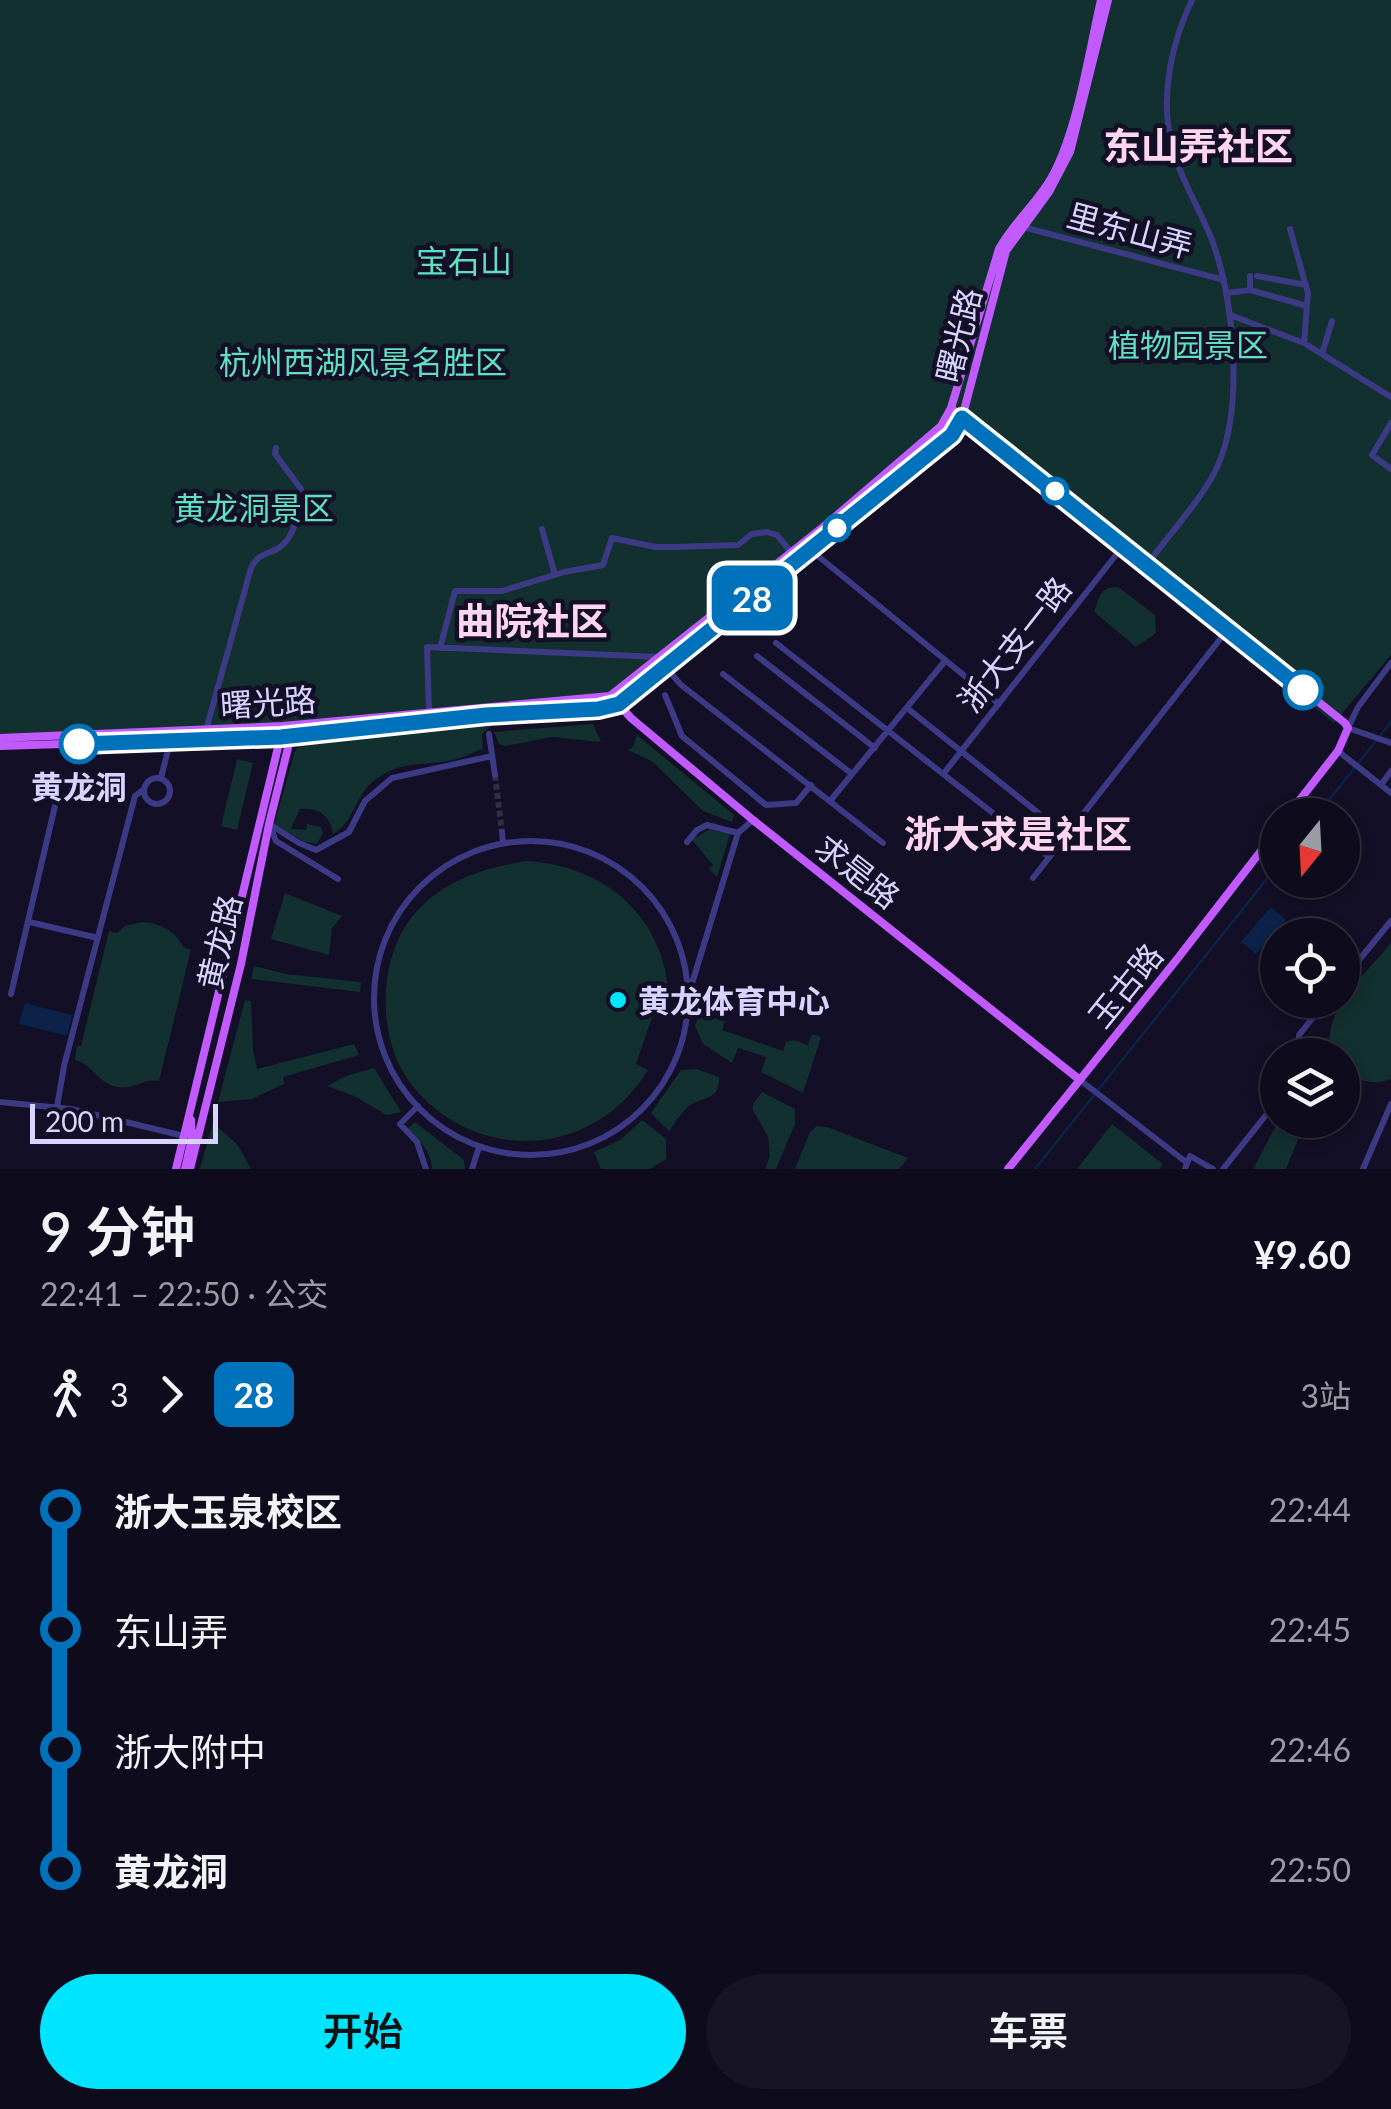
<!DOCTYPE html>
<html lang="zh">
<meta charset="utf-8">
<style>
body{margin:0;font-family:Lato,"Noto Sans SC",sans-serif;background:#171425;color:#f1f3f6;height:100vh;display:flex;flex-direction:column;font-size:38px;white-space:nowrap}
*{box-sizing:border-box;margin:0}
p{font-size:32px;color:#9b9ba3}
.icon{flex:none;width:55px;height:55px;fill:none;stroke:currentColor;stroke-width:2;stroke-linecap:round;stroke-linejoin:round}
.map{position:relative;height:1169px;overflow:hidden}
.panel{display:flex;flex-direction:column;background:#0e0b1c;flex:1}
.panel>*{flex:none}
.badge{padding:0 20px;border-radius:15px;font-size:35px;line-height:65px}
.needle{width:65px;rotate:198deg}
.buttons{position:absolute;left:1260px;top:798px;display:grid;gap:20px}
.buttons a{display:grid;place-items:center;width:100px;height:100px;border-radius:50%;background:#0e0b1c;box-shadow:0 5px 15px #0003,0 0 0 2px #2e2b3b;font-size:50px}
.scale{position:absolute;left:30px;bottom:25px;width:188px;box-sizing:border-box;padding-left:10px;border:5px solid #d9d4ff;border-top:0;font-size:28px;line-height:35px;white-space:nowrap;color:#d9d4ff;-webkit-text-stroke:8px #130f26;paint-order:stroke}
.map>.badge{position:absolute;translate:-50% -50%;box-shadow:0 0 0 5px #fff}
.legs{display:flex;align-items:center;gap:15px;height:110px;padding:0 40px;font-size:32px}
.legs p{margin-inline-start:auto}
.summary{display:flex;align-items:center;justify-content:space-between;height:170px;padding:0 40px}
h1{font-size:55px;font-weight:600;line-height:75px}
.cta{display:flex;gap:20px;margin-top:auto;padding:20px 40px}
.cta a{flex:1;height:115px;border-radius:60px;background:#00e5ff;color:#111;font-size:40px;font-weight:600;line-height:115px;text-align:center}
.cta a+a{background:#171425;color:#f1f3f6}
ul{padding:0 40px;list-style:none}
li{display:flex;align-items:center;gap:35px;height:120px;font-size:38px}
li i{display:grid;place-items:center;width:15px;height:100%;margin:0 12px;background:currentColor}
li i::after{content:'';width:25px;height:25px;margin:-12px;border:8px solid;border-radius:50%;background:#0e0b1c}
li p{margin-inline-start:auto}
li:first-child i{background:linear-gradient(#0000 50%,currentColor 0)}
li:last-child i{background:linear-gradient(currentColor 50%,#0000 0)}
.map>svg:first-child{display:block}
</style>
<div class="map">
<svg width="1391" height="1169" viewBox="0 0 1391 1169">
<rect width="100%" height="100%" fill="#130f26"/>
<path fill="#12302f" d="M0 0H1391V655L1334 723 1105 538 952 420 937 438C866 497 795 555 724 614 688 643 651 680 608 702L245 733 0 741Z
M1118 587 1155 615 1156 633 1136 647 1094 612C1100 598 1098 587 1118 587Z
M484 718 495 723 482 734 483 749C473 752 463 758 453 760 422 767 405 759 376 779 355 794 354 823 333 834 330 815 318 807 300 809L291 829 306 830 307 824 321 827 323 833 317 844 305 842 274 825 295 751 303 741Z
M593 724 601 742 552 737 505 746 499 744 494 732Z
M637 735 734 815 732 822 703 811 653 762 628 750 633 747Z
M237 759 253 763 237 830 221 826Z
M710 829 730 834 717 877 709 869 713 865 692 840Z
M526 861C593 865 649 902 665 969 668 985 671 1001 668 1017L654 1012 636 1064 648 1070C595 1157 481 1165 415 1089 375 1044 376 955 417 911 446 879 485 868 526 861Z
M285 893 342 916 332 928 329 955 271 939Z
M143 922C160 924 175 930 183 947L191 950 159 1081C144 1078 133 1090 117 1087 98 1083 92 1064 75 1060L77 1046H81L109 931 117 933 125 926Z
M1391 943V1079C1373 1086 1357 1081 1343 1069L1342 1055H1332C1318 1013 1366 974 1391 943Z
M254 966 286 974 361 982 360 992 251 979Z
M707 988 716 992 708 1016 725 1021 722 1030 783 1051 786 1042 794 1040 808 1045 812 1034 821 1037 803 1093 761 1072 766 1057 738 1048 732 1063 703 1044 695 1026Z
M245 1000 251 1001 253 1049 257 1069 354 1044 359 1055 283 1077 284 1084 252 1099 218 1102Z
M374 1068 401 1112 387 1115 354 1096 327 1086 346 1076Z
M696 1069 719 1077C719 1099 708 1096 692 1104 683 1109 676 1122 669 1131L651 1113 681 1070Z
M762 1092 795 1109V1124L776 1169H765L770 1156 768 1137 753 1110V1104Z
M642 1120 666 1139V1159L650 1169H601L594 1152 620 1140Z
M1279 1120H1306L1286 1169H1253Z
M415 1122 464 1160 465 1169H432C431 1151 420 1141 408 1129Z
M213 1123 237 1144 251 1169H200Z
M1112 1124 1163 1164 1160 1169H1077Z
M817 1126 827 1127 908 1158 899 1169H795L810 1132Z"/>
<path fill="#0c2248" d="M1271 907 1286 920 1256 954 1241 942Z
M25 1003 72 1015 67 1036 19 1024Z"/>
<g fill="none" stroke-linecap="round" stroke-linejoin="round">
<path stroke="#0c2248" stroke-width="2.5" d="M1317 815 1391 722
M1035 1169 1278 865"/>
<path stroke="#312d47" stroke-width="6" stroke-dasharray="6 3" stroke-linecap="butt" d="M495 775 502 832"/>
<path stroke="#3d3a85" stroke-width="6" d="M1023 227 1224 280
M1290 229 1308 293 1304 343
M1257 276 1306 285
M1250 290V276
M1227 293 1250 290 1307 306
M1230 315 1304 343 1391 397
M1322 354 1332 321
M1391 423 1372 455 1391 469
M542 529 555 575
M802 543 999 704
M1147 565C1166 538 1207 493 1218 465 1244 406 1234 299 1212 240 1199 207 1178 175 1171 141 1160 94 1172 42 1192 0
M776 643 1049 857
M440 648 455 591H502L564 572 603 565 612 538 656 547H674L738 545 752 534 767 532 777 535 791 552
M757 656 875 748
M1391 663 1358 707 1348 728 1391 743
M667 668 680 684 883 843
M723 674 852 774
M665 695 682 736 766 805 796 803 811 785
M907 708 1066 835
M429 711 427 647 660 657
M206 730 251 568C257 555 265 555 277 549 296 539 299 509 301 489L275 454 276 448
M489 734 495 775
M1338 751 1391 793
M944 773 1123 546
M144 791a13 13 0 1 1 26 0a13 13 0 1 1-26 0Z
M161 778 170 742
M1381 785 1391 771
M830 801 945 661
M269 824 299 843 316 850 349 832 365 801 392 778 492 756
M270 826 276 841 338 879
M502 832 503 843
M374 998a157 157 0 1 1 314 0a157 157 0 1 1-314 0Z
M687 842 697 830 707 825 738 833
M1033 878 1228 629
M29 922 98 938
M1342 981 1391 921
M690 990 738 833 753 820
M11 994 58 793
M1298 1055 1299 1035 1327 1000
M1080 1080 1186 1162
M0 1102 71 1109 184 1136
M418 1106 400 1124 417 1142 426 1169
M57 1107 64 1066 135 796 144 789
M472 1169 479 1147
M1185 1169 1190 1156 1213 1169
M1223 1169 1278 1100
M1363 1169 1391 1104"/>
<path stroke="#c25bff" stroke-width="8" d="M951 408 1345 723 1348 728 1338 751 1288 815
M615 700 631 718 753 820 1080 1080
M0 738 283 726 610 696 822 528 941 426 951 408 999 249C1014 221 1040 201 1054 173 1078 127 1089 52 1101 0
M0 746 281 737 486 715 597 709 619 704 657 676 952 435 962 418 1006 251 1049 192 1070 152 1108 0
M176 1169 281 735
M185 1169 192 1139 191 1120
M190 1169 241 964 269 824 288 748 287 734
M1008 1169 1178 958 1278 829"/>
</g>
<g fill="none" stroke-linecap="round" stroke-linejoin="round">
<defs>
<path id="line-1" d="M79 744 281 737 486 715 598 709 619 704 952 435 962 418 1303 690"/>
</defs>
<use href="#line-1" stroke="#fff" stroke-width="22"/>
<use href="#line-1" stroke="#0072bc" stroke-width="15"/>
</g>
<g fill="#fff" stroke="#0072bc" stroke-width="5">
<circle cx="1055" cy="491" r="12"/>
<circle cx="837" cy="528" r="12"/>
<circle cx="1303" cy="690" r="18"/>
<circle cx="79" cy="744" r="18"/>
</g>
<circle fill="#00e5ff" stroke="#130f26" stroke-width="4" cx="618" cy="1000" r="10"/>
<g text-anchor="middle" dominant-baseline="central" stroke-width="9" stroke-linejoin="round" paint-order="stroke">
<g font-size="32" fill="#d9d4ff" stroke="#130f26">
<text transform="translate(1130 230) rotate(15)">里东山弄</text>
<text transform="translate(958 335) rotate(-76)">曙光路</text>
<text transform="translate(1014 644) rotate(-52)">浙大支一路</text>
<text transform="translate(268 702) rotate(-4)">曙光路</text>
<text transform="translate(858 871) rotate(38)">求是路</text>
<text transform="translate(219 942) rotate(-77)">黄龙路</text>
<text transform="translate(1125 985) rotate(-51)">玉古路</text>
</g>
<g font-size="32" fill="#5fe0c0" stroke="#130f26">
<text x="464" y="260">宝石山</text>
<text x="1188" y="344">植物园景区</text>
<text x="363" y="361">杭州西湖风景名胜区</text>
<text x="254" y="507">黄龙洞景区</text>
</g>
<g font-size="32" font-weight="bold" fill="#d9d4ff" stroke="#130f26">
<text x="79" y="786">黄龙洞</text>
</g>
<g font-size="32" font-weight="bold" fill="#d9d4ff" stroke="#130f26" text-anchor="start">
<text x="638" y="1000">黄龙体育中心</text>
</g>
<g font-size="38" font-weight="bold" fill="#ffd6f0" stroke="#130f26">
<text x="1198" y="145">东山弄社区</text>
<text x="532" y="620">曲院社区</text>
<text x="1018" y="833">浙大求是社区</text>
</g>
</g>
</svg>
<div class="buttons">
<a><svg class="needle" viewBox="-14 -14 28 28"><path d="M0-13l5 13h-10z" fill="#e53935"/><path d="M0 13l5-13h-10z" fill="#9b9ba3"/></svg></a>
<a><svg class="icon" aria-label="locate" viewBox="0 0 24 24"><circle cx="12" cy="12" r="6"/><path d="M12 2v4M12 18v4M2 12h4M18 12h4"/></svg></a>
<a><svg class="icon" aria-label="layers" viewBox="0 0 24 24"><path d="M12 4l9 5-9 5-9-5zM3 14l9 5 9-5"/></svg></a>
</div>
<div class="scale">200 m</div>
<b class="badge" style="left:752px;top:598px;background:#0072bc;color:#fff">28</b>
</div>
<section class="panel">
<div class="summary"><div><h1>9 分钟</h1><p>22:41 – 22:50 · 公交</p></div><b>¥9.60</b></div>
<div class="legs"><svg class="icon" aria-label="walk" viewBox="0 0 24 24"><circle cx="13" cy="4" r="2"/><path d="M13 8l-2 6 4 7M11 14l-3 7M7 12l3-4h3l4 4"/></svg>3<svg class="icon" aria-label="forward" viewBox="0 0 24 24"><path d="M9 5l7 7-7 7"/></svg><b class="badge" style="background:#0072bc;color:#fff">28</b><p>3站</p></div>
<ul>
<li><i style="color:#0072bc"></i><b>浙大玉泉校区</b><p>22:44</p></li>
<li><i style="color:#0072bc"></i><span>东山弄</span><p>22:45</p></li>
<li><i style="color:#0072bc"></i><span>浙大附中</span><p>22:46</p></li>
<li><i style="color:#0072bc"></i><b>黄龙洞</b><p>22:50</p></li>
</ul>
<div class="cta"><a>开始</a><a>车票</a></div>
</section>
